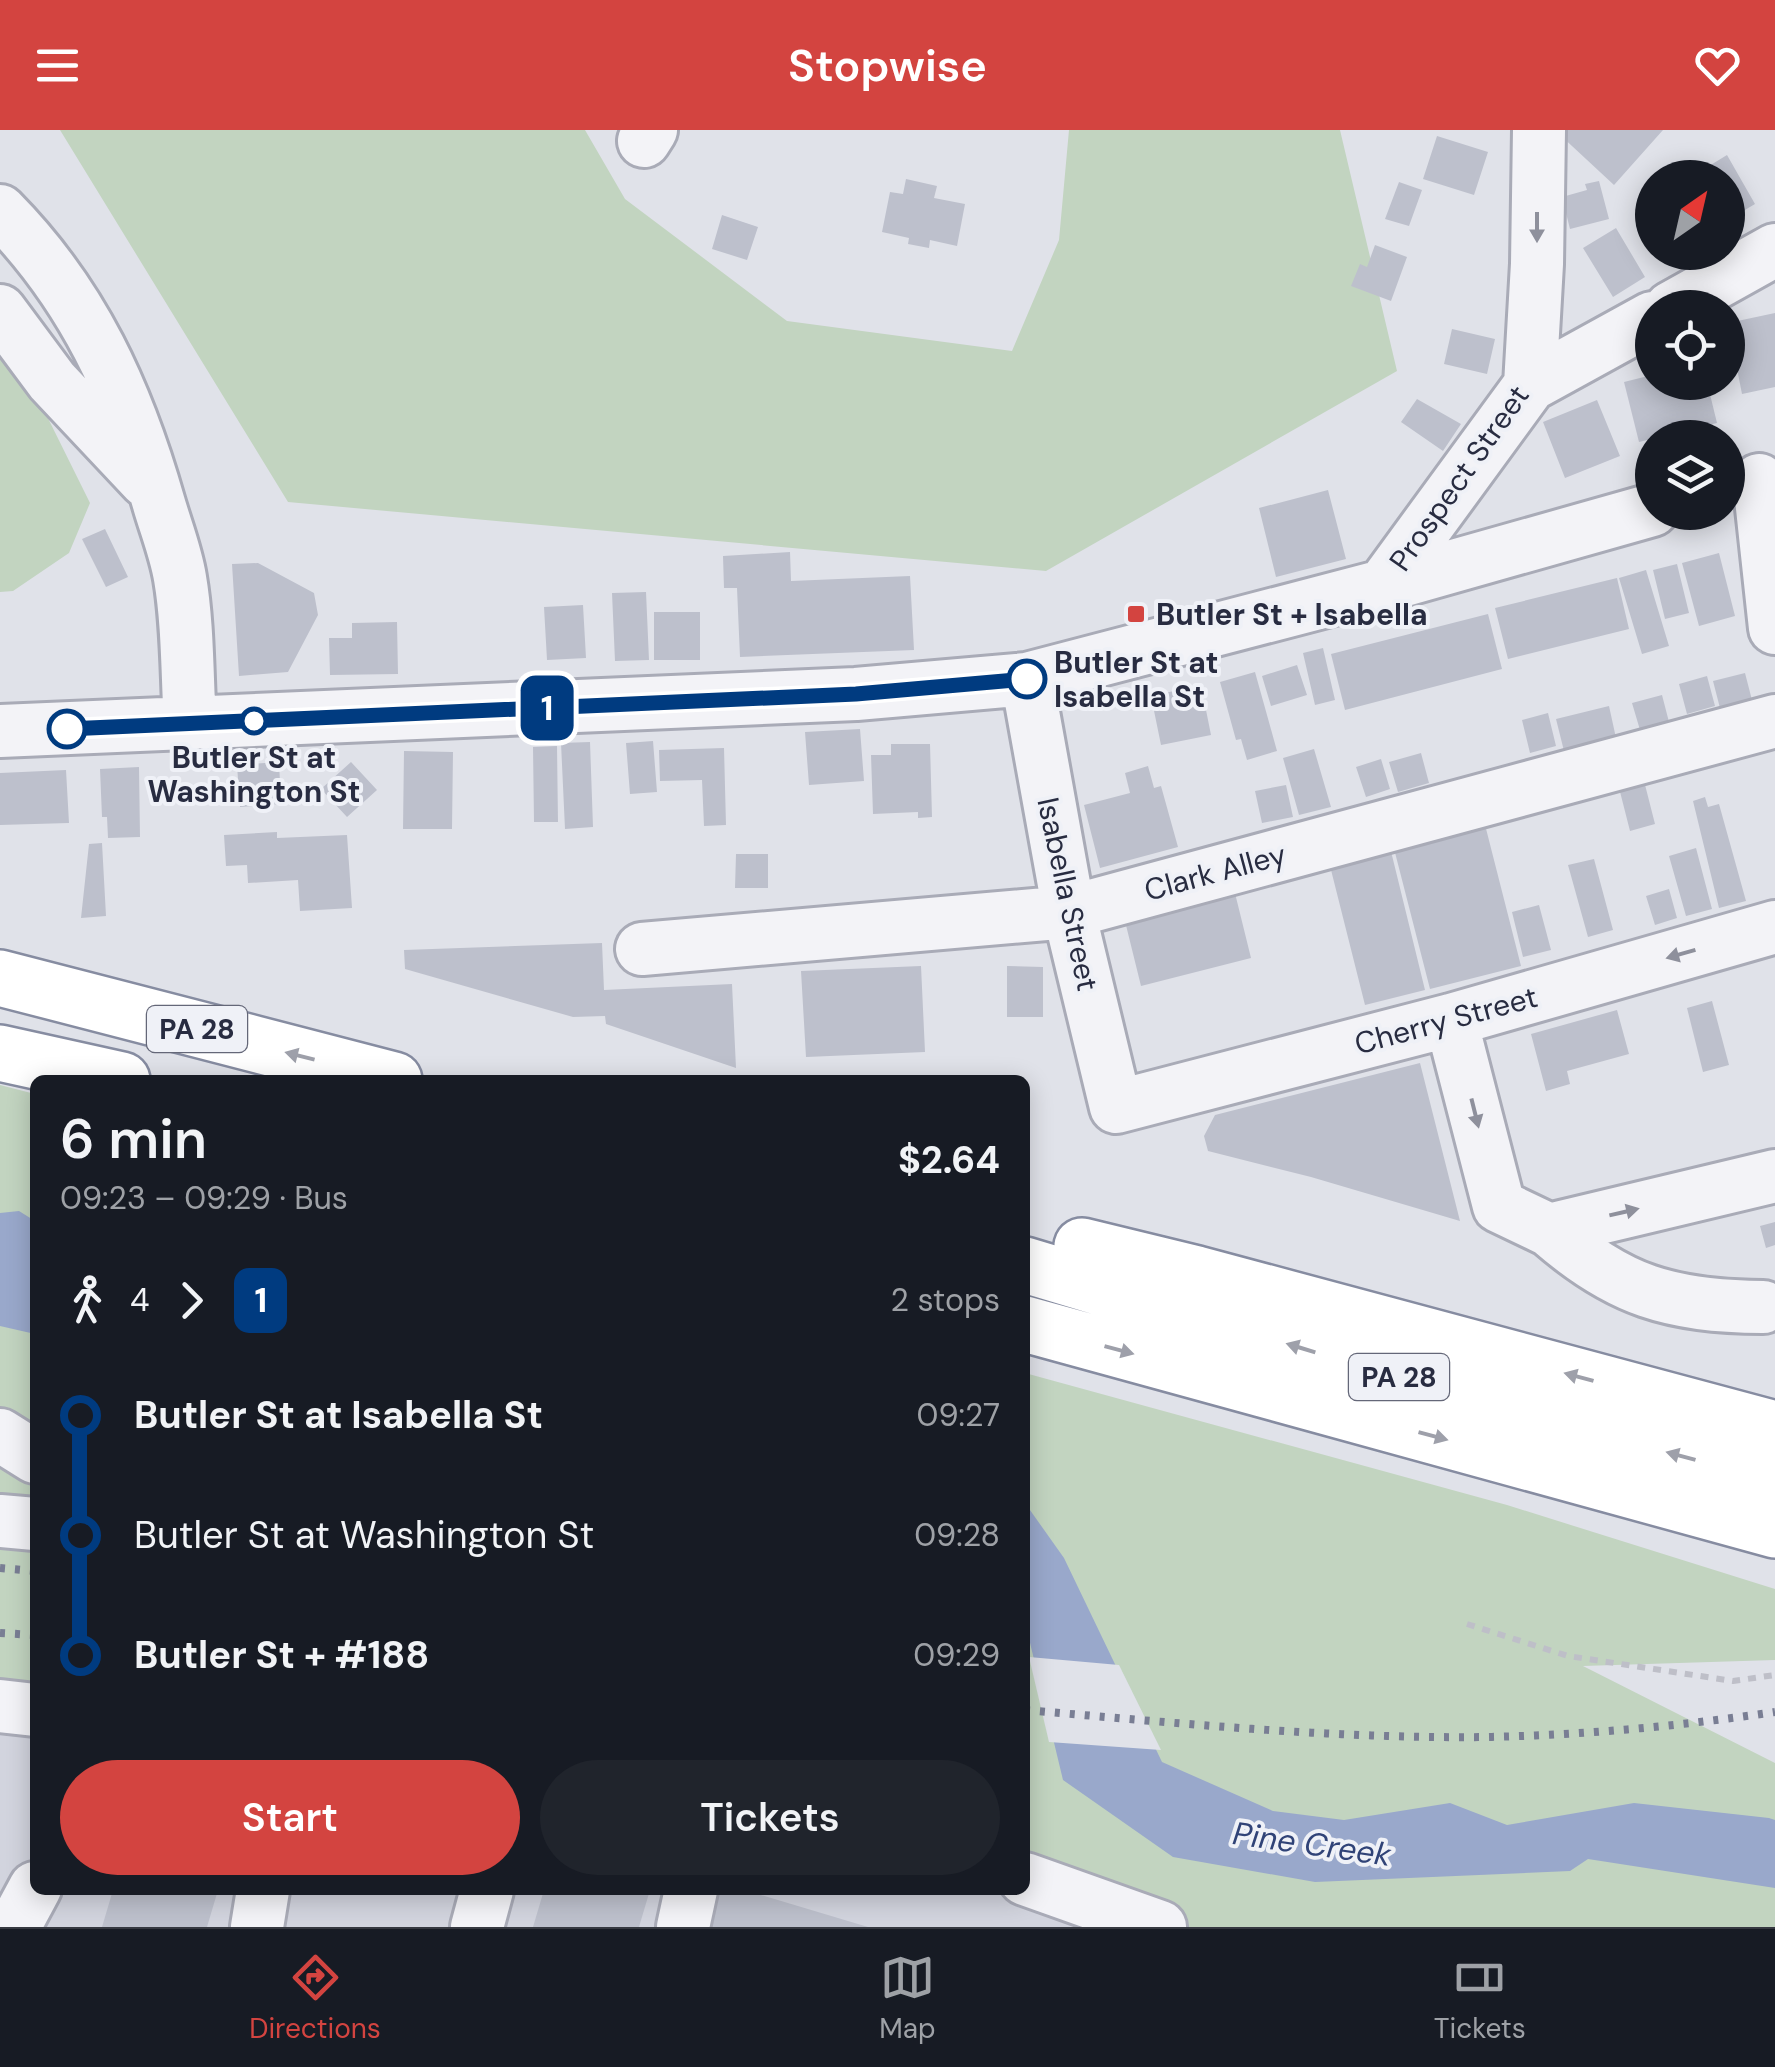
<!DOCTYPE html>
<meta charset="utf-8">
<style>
body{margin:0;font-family:"DM Sans",sans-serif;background:#20242c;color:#f1f3f6;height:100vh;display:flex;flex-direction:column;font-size:38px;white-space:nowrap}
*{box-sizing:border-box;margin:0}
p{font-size:32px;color:#9ea1a6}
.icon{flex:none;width:55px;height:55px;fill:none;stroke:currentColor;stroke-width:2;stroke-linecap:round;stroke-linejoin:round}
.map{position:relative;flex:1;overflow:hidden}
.panel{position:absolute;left:30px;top:945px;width:1000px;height:820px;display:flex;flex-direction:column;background:#171b24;border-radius:15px;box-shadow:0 5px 25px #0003}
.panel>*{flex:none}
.badge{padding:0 20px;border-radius:15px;font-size:35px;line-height:65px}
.needle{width:65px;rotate:34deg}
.buttons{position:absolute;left:1635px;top:30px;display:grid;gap:20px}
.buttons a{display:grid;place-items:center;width:110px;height:110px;border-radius:50%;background:#171b24;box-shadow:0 5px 25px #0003;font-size:50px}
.map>.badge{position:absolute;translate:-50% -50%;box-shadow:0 0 0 5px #fff}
.legs{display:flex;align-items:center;gap:15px;height:110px;padding:0 30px;font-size:32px}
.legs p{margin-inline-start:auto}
.summary{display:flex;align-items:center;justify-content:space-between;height:170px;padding:0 30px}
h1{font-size:55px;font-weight:600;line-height:75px}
.primary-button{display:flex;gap:20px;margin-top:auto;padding:20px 30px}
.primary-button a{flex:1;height:115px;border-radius:60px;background:#d34440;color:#fff;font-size:40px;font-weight:600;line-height:115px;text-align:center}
.primary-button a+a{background:#20242c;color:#f1f3f6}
ul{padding:0 30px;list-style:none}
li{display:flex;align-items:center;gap:35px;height:120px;font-size:38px}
li i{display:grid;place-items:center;width:15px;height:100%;margin:0 12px;background:currentColor}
li i::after{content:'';width:25px;height:25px;margin:-12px;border:8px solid;border-radius:50%;background:#171b24}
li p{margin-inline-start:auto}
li:first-child i{background:linear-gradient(#0000 50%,currentColor 0)}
li:last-child i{background:linear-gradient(currentColor 50%,#0000 0)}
header{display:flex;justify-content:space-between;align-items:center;height:130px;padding:0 30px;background:#d34440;color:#fff;font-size:45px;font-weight:600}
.tab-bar{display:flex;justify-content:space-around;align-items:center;height:140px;border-top:2px solid #363941;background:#171b24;font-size:28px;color:#9ea1a6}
.tab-bar a{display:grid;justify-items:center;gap:5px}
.tab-bar .selected{color:#d34440}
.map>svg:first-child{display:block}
</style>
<header><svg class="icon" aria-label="menu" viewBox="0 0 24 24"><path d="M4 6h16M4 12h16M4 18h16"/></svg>Stopwise<svg class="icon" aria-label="heart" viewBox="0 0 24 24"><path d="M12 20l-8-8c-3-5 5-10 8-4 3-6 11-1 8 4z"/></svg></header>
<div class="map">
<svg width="1775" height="1797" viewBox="0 0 1775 1797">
<rect width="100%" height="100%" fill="#e0e2e9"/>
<path fill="#d2d4de" d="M0 1549 35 1552V1760H1025L1328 1797H0Z"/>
<path fill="#c2d4c0" d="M60 0H585L625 69 787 191 1012 221 1059 110 1069 0H1340L1397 241 1046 441 288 372Z
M0 223 36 264 90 373 69 423 13 461 0 462Z
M0 955 35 964V1580L0 1576Z
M1025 1243 1507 1375 1775 1459V1530L1583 1536 1775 1633V1797H1160L1025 1749Z"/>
<path fill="#99a8cb" d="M19 1081 35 1091V1204L0 1196V1083Z
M1025 1373 1064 1428 1162 1632 1273 1681 1344 1690 1450 1673 1507 1695 1634 1673 1769 1688 1775 1690V1758L1588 1729 1570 1741 1315 1752 1173 1727 1063 1650 1025 1492Z"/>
<path fill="#e0e2e9" d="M1029 1527 1119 1535 1161 1620 1049 1612Z"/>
<path fill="#bdc0cc" d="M1561 0H1663L1614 55 1558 3Z
M1437 6 1488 22 1474 65 1423 49Z
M1727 25 1755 74 1728 90V48H1698L1696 44Z
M906 49 937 56 934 68 965 74 957 116 930 110 929 118 908 114 909 108 882 102 890 62 903 64Z
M1599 51 1609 89 1570 99 1562 67 1587 60 1585 54Z
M1399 52 1422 60 1409 96 1385 89Z
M722 85 758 97 747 130 712 119Z
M1616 98 1645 147 1613 167 1583 118Z
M1375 115 1407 127 1391 171 1351 156 1360 134 1367 137Z
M1775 183V257L1742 264 1728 193Z
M1452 199 1495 209 1487 244 1444 234Z
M1652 245V252H1707L1717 293 1639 312 1624 252Z
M1417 269 1461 294 1443 321 1401 292Z
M1597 270 1620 326 1565 348 1543 292Z
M1328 360 1346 429 1276 447 1259 378Z
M105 399 128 447 106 457 82 409Z
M790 422 791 451 910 446 914 520 740 527 737 458H724L723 426Z
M1719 423 1735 486 1699 496 1682 433Z
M258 433 314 463 318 485 288 542 239 546 232 434Z
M1677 434 1689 483 1665 489 1653 440Z
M1646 440 1669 516 1642 524 1619 448Z
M1617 448 1629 499 1508 529 1495 478Z
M646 462 649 530 615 531 612 463Z
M583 475 586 528 547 530 544 477Z
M654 482H700V530H654Z
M1488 484 1502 539 1345 580 1331 524Z
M397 492 398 544 330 545 329 508H352V493Z
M1323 518 1335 570 1315 575 1303 523Z
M1297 535 1307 565 1271 576 1262 546Z
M1255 542 1277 621 1247 630 1241 609 1236 610 1220 552Z
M1745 543 1753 574 1721 582 1713 551Z
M1707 546 1715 576 1687 584 1679 554Z
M1201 555 1211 605 1161 615 1151 566Z
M1662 565 1669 592 1640 600 1632 573Z
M1609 576 1616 608 1564 621 1556 589Z
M1548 583 1556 616 1530 623 1522 590Z
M860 599 864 651 809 655 805 602Z
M653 611 657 662 630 664 626 613Z
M590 612 593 697 565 699 561 613Z
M891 614H930L932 687 918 688V682L873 684 871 625H891Z
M557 616 558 692H534L533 617Z
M724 618 726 695 704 696 702 650 660 651 659 620Z
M1314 619 1331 677 1299 685 1283 628Z
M404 621 453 622 452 699H403Z
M1421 623 1429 653 1398 662 1389 632Z
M1381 629 1390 659 1366 667 1356 637Z
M279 632 281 674 240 677 237 635Z
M351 632 377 660 347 687 321 659Z
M1148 636 1154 658 1161 656 1178 717 1100 738 1084 675 1130 663 1125 643Z
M139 637 140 707 108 708 107 687H102L100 639Z
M1641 639 1655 694 1630 701 1616 646Z
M66 640 69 693 0 695V643Z
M1286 655 1293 687 1262 693 1255 661Z
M1705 667 1708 677 1719 674 1746 771 1719 778 1693 671Z
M1481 679 1521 836 1430 859 1390 703Z
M277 702V708L347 705 352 778 300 781 298 750 248 753 247 735 226 736 224 705Z
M1387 705 1425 860 1365 875 1326 720Z
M102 713 106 786 81 788 89 714Z
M1696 718 1712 779 1686 786 1669 726Z
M736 724H768V758H735Z
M1594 729 1613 800 1588 807 1568 735Z
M1232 751 1251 828 1141 856 1122 779Z
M1669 759 1677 788 1655 795 1646 766Z
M1539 775 1551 820 1523 827 1512 782Z
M602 813 604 860 732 854 736 938 606 894 605 886 573 887 405 839 404 820Z
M921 836 925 922 806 927 801 841Z
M1007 836 1043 837V887H1007Z
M1712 871 1729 935 1703 942 1687 878Z
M1617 880 1629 924 1567 941 1570 954 1546 961 1531 904Z
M1420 933 1460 1091 1311 1047 1208 1021 1204 1006 1215 985Z
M1775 1092V1115L1766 1118 1760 1096Z
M113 1760H218L207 1797H102Z
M544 1760H650L639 1797H533Z
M711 1760H744L868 1797H700Z"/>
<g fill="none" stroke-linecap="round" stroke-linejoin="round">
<defs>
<path id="minor" d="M644 11 651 0
M0 81C83 165 127 262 159 374 166 398 176 423 180 448 188 495 187 546 190 594
M1671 178 1775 120
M0 181 52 251 146 351
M1530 255 1652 188
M1759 350 1775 498
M1383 456 1530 255 1537 134 1539 0
M1027 549 1069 782 1116 977 1451 890 1775 797
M0 601 856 564 1027 549 1383 456 1652 380
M642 819 1069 782 1775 591
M1451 890 1499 1076 1549 1100 1775 1046
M1549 1100C1619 1161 1670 1176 1763 1177
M0 1305 35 1327
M0 1391 35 1394
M0 1576 35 1580
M1025 1749 1160 1797
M14 1797 35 1758
M257 1797 263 1760
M477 1797 487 1760
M683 1797 691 1760"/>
<path id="highway" d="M0 848 394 950
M0 923 122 950
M1082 1116 1197 1144 1775 1299
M1025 1135 1436 1259 1775 1352
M1025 1194 1775 1400"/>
</defs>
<use href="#minor" stroke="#a9abb7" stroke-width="58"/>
<use href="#highway" stroke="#868ca1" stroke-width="60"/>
<path stroke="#bebfc8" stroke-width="6" stroke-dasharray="8 8" stroke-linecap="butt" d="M1467 1494 1568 1526 1733 1551 1775 1545"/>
<use href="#minor" stroke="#f3f3f7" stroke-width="52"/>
<use href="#highway" stroke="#fff" stroke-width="55"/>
<path stroke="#797e94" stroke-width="8" stroke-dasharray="5 10" stroke-linecap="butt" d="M0 1438 35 1441
M0 1503 35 1505
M1025 1580C1178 1593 1333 1609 1488 1607 1584 1605 1680 1596 1775 1582"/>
</g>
<defs><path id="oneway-solid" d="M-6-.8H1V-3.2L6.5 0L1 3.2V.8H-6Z" transform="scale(2.5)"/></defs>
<g fill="#8e909c">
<use href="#oneway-solid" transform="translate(1537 97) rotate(90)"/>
<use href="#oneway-solid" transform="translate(1681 824) rotate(164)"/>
<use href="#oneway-solid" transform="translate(1475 983) rotate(76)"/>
<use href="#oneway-solid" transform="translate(1624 1082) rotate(-13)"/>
</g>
<g fill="#9ea0aa">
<use href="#oneway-solid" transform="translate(300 926) rotate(-166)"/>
<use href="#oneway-solid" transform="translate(1301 1218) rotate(-163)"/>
<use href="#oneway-solid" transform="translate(1119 1220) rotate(15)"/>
<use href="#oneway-solid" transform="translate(1579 1247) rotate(-165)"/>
<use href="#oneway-solid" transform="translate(1433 1306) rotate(15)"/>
<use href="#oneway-solid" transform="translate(1681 1326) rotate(-165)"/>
</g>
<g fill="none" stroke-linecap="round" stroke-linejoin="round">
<defs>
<path id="line-1" d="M67 599 856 564 1027 549"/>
</defs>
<use href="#line-1" stroke="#fff" stroke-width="22"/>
<use href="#line-1" stroke="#003b80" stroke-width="15"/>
</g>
<rect fill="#d34440" stroke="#eff1f7" stroke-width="4" x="1126" y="474" width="20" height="20" rx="5"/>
<g fill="#fff" stroke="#003b80" stroke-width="5">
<circle cx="1027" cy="549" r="18"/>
<circle cx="254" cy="591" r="12"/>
<circle cx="67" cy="599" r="18"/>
</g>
<g text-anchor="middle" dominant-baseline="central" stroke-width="8" stroke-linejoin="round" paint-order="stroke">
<g fill="#eff1f7" stroke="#646778" stroke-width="2.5">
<rect x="147" y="876" width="100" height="46" rx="8"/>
<rect x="1349" y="1224" width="100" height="46" rx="8"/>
</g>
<g font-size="28" font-weight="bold" fill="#282c41">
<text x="197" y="899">PA 28</text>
<text x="1399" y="1247">PA 28</text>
</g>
<g font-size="30" fill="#282c41" stroke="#eff1f7">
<text transform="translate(1459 348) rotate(-55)">Prospect Street</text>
<text transform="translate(1215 742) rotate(-15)">Clark Alley</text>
<text transform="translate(1068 764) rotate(78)">Isabella Street</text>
<text transform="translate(1446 890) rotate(-15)">Cherry Street</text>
</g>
<g font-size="30" font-weight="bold" fill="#282c41" stroke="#eff1f7" text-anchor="start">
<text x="1156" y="484">Butler St + Isabella</text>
</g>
<g font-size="30" font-weight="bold" fill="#282c41" stroke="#eff1f7" text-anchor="start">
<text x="1054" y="532">Butler St at<tspan x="1054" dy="34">Isabella St</tspan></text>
<text x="254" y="627" text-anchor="middle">Butler St at<tspan x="254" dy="34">Washington St</tspan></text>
</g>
<g font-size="32" font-style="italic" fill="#304377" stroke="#eff1f7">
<text transform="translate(1312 1714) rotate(8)">Pine Creek</text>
</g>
</g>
</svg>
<div class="buttons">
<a><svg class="needle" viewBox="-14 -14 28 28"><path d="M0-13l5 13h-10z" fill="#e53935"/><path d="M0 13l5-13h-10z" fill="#9ea1a6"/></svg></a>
<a><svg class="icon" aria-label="locate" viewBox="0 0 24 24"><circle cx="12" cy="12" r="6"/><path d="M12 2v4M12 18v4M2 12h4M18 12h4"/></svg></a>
<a><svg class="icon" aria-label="layers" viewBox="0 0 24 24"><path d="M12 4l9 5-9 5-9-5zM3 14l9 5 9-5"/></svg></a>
</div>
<b class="badge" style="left:547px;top:578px;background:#003b80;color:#fff">1</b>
<section class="panel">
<div class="summary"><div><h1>6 min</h1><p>09:23 – 09:29 · Bus</p></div><b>$2.64</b></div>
<div class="legs"><svg class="icon" aria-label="walk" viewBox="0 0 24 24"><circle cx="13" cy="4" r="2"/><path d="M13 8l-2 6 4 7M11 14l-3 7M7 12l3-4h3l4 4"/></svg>4<svg class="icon" aria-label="forward" viewBox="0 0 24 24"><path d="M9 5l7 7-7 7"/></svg><b class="badge" style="background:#003b80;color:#fff">1</b><p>2 stops</p></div>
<ul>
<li><i style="color:#003b80"></i><b>Butler St at Isabella St</b><p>09:27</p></li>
<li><i style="color:#003b80"></i><span>Butler St at Washington St</span><p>09:28</p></li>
<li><i style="color:#003b80"></i><b>Butler St + #188</b><p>09:29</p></li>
</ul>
<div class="primary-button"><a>Start</a><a>Tickets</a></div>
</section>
</div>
<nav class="tab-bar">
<a class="selected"><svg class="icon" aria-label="directions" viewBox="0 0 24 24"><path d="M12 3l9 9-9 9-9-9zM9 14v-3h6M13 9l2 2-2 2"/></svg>Directions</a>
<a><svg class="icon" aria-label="map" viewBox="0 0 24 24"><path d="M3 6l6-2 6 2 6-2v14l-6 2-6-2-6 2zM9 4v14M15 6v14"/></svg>Map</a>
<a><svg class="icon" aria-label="tickets" viewBox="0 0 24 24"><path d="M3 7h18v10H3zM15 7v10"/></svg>Tickets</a>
</nav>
